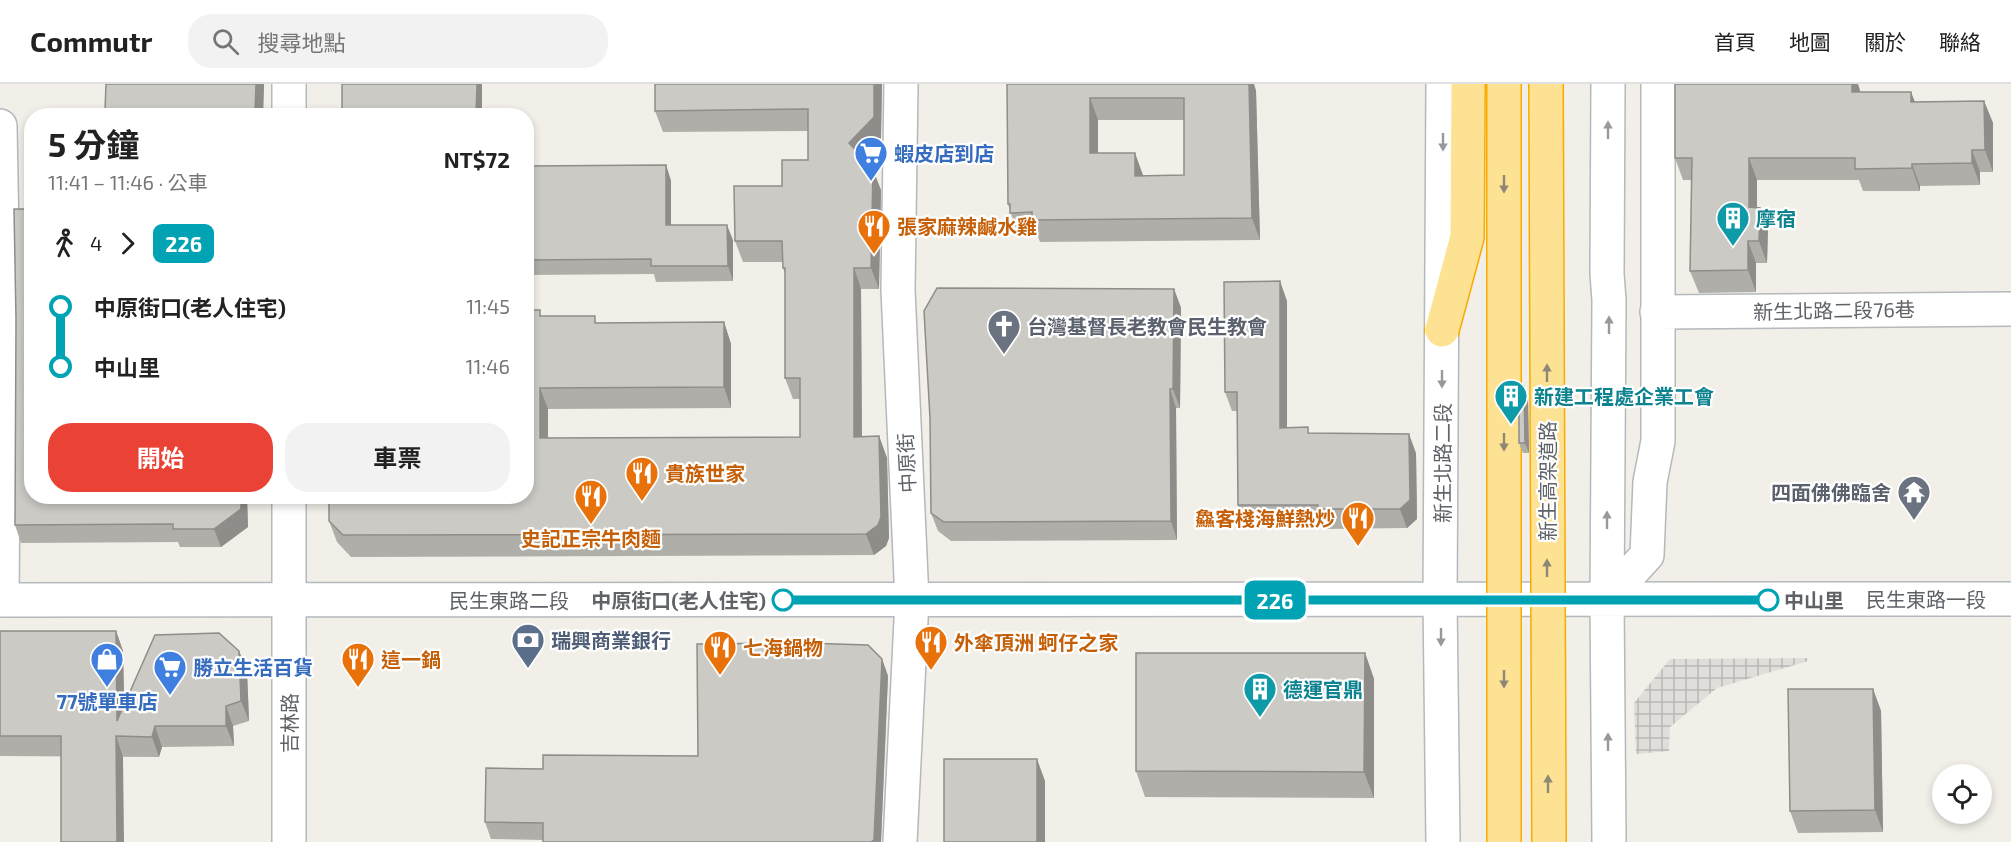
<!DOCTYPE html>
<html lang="zh-TW">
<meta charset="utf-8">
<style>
body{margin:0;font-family:"Exo 2","Noto Sans TC",sans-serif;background:#f2f2f2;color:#222;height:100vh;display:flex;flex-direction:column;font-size:22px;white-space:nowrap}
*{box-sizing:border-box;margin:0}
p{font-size:20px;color:#767676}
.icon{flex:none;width:33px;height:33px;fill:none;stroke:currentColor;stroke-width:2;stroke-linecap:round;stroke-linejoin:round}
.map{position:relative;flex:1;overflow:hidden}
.drawer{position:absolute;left:24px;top:24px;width:510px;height:396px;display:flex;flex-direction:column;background:#fff;border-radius:24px;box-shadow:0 3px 9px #0003}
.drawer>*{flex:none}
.badge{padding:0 12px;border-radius:9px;font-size:21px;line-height:39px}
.tools{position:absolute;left:1932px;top:680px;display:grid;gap:12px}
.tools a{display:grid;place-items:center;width:60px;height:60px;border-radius:50%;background:#fff;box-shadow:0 3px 9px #0003;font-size:30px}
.map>.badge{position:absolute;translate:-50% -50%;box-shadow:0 0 0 3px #fff}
.legs{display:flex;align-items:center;gap:9px;height:66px;padding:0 24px;font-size:20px}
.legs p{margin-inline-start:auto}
.head{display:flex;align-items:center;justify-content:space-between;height:102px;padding:0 24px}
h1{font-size:33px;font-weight:700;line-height:45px}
.primary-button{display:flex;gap:12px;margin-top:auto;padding:12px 24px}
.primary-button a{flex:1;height:69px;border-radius:24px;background:#ea4335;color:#fff;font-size:24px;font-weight:700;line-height:69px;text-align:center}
.primary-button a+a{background:#f2f2f2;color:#222}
ul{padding:0 24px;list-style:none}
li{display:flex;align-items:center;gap:21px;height:60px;font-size:22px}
li i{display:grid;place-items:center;width:9px;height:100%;margin:0 8px;background:currentColor}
li i::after{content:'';width:15px;height:15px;margin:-8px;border:4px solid;border-radius:50%;background:#fff}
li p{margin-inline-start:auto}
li:first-child i{background:linear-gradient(#0000 50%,currentColor 0)}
li:last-child i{background:linear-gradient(currentColor 50%,#0000 0)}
header{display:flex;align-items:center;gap:36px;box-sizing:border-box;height:84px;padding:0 30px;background:#fff;border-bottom:2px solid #e0e0e0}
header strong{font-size:28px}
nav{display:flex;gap:33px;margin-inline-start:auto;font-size:21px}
.search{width:420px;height:54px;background:#f2f2f2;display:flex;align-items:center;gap:15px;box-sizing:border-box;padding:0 21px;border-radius:24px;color:#767676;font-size:22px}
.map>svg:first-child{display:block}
</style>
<header>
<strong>Commutr</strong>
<div class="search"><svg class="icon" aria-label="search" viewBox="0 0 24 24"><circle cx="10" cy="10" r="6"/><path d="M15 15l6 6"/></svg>搜尋地點</div>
<nav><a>首頁</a><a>地圖</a><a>關於</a><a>聯絡</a></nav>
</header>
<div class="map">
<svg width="2011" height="758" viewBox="0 0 2011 758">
<defs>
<pattern id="industrial-grid" width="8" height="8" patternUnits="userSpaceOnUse" patternTransform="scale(1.5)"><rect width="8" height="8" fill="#e0deda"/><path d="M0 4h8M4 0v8" fill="none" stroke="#b9b8b5"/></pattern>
</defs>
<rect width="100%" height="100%" fill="#f1efe8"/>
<path fill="url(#industrial-grid)" d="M1807 574 1808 577 1717 604 1670 643 1669 667 1636 670 1634 619 1670 575Z"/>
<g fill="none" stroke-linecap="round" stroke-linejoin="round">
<defs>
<path id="minor" d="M1608 0 1607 190 1609 216 1607 515 1609 758
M289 32V0
M0 42 4 253 2 516
M1657 228 2011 225
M1607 515 1647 471 1650 398 1658 357V0
M0 516 2011 515
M289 758V412
M900 758 912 516 898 206 901 0
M1443 758 1440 516 1443 0"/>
<path id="highway" d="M1442 246 1467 153 1468 0"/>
</defs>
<use href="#minor" stroke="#b5b8bc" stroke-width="36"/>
<use href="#highway" stroke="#f9ab00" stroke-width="36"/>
<use href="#minor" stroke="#fff" stroke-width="33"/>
<use href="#highway" stroke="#fde293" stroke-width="33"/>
<defs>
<path id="highway-bridge" d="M1504 0V758
M1546 0 1549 758"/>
</defs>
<use href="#highway-bridge" stroke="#f9ab00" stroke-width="36" stroke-linecap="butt"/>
<use href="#highway-bridge" stroke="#fde293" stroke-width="33"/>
</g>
<path fill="#afaea9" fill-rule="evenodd" d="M264 0 263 32H107L105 26Z
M655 0H882L881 54 863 74 881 106 879 205H861L862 353 879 352 887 374 889 454 886 462 874 471 351 473 337 458 329 437 526 412 542 232 598 239 724 238 731 260V324L548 325V354L800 353V315H793L785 294V190L783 184V178H743L735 157 782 102 808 76V47L663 48 655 27Z
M1007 0H1254L1256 7 1260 156 1040 158 1037 150 1018 151 1008 120ZM1098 36H1184V91L1143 92 1098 69Z
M1860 6V8H1911L1915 18 1984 17 1993 39V88H1980V101L1920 102V107H1863L1859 96H1757V123L1768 146 1767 179H1756V208L1699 209 1690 187 1692 96H1683L1675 74Z
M666 81 671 97V141L733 156V197L656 198 654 190 526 191V82Z
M1174 205 1181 224 1180 324H1176L1177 456 951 457 938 447 931 429Z
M1287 217V344L1311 349 1416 369 1417 435 1407 444 1325 445 1324 440H1245L1238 421 1237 327H1232L1225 308Z
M1524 302 1528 312 1529 369H1523L1519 359Z
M32 412H247L248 443 221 463H180L178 458 21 459 15 441Z
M0 547H116L123 567 124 621 239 567 247 587 249 637 233 642 234 662 162 663 159 673 0 672Z
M1365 569 1374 595V714L1145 713 1136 687Z
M882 575 888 592 881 758H543V756L491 755 485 738 543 685 698 672Z
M1873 605 1881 627 1883 748 1798 749 1790 727Z"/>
<path fill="#8f8d8a" d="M256 0H264L263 32H256L255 28Z
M477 0H482V32H476Z
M874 0H882L881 54 857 81 849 59Z
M1249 0H1254L1256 7 1260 156 1252 134Z
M1852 0H1858L1860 6V31L1852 8Z
M1911 8 1919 30 1911 18Z
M1090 14 1098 36V91L1090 69Z
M1984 17 1993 39V88L1985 66Z
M1972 66 1980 88V101L1972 79Z
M1135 69 1143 91V114L1135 92Z
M1749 74 1757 96V146L1749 123Z
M1912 80 1920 102V107L1912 84Z
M666 81 671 97V157L666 141Z
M873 85 881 106 879 205 871 184Z
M1760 124 1768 146 1767 179 1759 157Z
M727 141 733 156V197L728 182Z
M1748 157 1756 179V208L1748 186Z
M854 184 861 205 862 374 854 353Z
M1280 197 1287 217V363L1280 344Z
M1174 205 1181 224 1180 324 1173 305Z
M724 238 731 260V324L724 303Z
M1524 302 1528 312 1529 369 1525 359Z
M540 304 548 325V375L540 354Z
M1170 305 1176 324 1177 456 1171 437Z
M1409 350 1416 369 1417 435 1407 444 1400 425Z
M879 352 887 374 889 454 886 462 874 471 866 450Z
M241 412H247L248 443 221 463 214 445Z
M116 547 123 567 125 652 117 637Z
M239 567 247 587 249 637 241 617Z
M1365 569 1374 595V714L1364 688Z
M882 575 888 592 881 758H871Z
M1873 605 1881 627 1883 748 1875 726Z
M226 622 233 642 234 662 226 642Z
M155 642 162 663 159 673 152 653Z
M116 652 123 673 124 758H117Z
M1037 675 1045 697V758H1037Z"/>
<path fill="#cccac5" stroke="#8f8d8a" stroke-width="1.5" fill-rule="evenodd" d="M106 0H256L255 28 105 26Z
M342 0H477L476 32H342Z
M655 0H874V33L849 59 873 85 871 184H854V353L879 352 881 433 878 441 866 450 343 451 329 437V412H526V226H540V232H595V239L724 238V303L540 304V354L800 353V294H785V184H783L782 157H735L734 102H782V76H808V25L655 27Z
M1007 0H1249L1252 134 1032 136V128L1010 129V120H1008ZM1090 14H1184V91L1135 92V69H1090Z
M1676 0H1852V8H1911V18L1984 17 1985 66H1972V79L1912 80V84L1855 85V74H1749V123L1760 124 1759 157H1748V186L1690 187 1692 74H1675V1Z
M666 81V141H727L728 182H651V175L526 176V82Z
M14 125H32V412H241V425L214 445H173V440L15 441 16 235Z
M1280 197V344L1308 343V349L1409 350 1410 416 1400 425H1318V421H1238L1237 308H1225L1224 198Z
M937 204 1174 205 1173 305H1170L1171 437 944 438 931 429 930 334 924 227Z
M1519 302H1524L1525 359H1519Z
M0 547H116L117 637 155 551 219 549 239 567 241 617 226 622V642H155L152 653 116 652 117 758H61V652H0Z
M804 559 868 561 882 575 874 756 871 758H543V739L485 738 486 684 543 685V671L698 672 697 560Z
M1136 569H1365L1364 688 1136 687Z
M1788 605H1873L1875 726 1790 727Z
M944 675H1037V758H944Z"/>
<defs><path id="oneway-solid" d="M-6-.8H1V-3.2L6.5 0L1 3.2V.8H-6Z" transform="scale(1.5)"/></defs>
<g fill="#979a9d">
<use href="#oneway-solid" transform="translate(1608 46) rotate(-90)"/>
<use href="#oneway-solid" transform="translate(1443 58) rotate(90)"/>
<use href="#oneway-solid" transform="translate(1609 241) rotate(-90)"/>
<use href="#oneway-solid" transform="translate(1442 295) rotate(90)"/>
<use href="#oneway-solid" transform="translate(1607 436) rotate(-90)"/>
<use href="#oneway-solid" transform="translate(1441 553) rotate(90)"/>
<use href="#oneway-solid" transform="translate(1608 658) rotate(-90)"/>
</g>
<g fill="#8e8975">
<use href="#oneway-solid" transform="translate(1504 100) rotate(90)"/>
<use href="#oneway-solid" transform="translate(1547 289) rotate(-90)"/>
<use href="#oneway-solid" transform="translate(1504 358) rotate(90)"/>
<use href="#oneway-solid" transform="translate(1547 484) rotate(-90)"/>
<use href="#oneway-solid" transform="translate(1504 595) rotate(90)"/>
<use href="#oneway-solid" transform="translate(1548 700) rotate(-90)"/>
</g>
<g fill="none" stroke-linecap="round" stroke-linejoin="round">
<defs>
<path id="line-1" d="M783 516H1768"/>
</defs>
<use href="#line-1" stroke="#fff" stroke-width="14"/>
<use href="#line-1" stroke="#00a3b4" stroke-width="9"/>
</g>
<defs>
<symbol id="supermarket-pin" viewBox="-11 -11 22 30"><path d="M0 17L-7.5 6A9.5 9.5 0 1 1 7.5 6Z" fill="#3f7fe0" stroke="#fff"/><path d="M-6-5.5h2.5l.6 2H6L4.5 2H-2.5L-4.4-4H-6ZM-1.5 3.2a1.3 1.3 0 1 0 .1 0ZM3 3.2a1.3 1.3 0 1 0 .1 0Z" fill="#fff"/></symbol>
<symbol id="building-pin" viewBox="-11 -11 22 30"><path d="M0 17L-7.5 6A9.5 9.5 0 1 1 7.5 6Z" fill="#0f9aa8" stroke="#fff"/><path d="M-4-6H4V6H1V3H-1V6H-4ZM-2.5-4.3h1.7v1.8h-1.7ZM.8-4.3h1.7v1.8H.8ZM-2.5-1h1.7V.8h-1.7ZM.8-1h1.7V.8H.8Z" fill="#fff"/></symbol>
<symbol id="restaurant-pin" viewBox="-11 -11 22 30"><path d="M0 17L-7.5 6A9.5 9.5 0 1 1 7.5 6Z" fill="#e8710a" stroke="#fff"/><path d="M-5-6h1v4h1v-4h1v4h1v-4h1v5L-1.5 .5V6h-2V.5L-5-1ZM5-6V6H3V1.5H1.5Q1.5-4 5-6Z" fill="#fff"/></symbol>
<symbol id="church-pin" viewBox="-11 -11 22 30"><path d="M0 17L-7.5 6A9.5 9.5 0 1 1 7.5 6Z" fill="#6b7280" stroke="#fff"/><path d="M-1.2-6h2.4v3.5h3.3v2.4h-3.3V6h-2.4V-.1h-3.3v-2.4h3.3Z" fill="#fff"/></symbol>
<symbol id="temple-pin" viewBox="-11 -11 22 30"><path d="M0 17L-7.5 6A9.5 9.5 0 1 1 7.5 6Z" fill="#6b7280" stroke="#fff"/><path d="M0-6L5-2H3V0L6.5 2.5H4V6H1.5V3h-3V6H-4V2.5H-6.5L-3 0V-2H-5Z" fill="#fff"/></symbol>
<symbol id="bank-pin" viewBox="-11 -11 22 30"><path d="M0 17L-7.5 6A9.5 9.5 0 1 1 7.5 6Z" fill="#5c6f8a" stroke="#fff"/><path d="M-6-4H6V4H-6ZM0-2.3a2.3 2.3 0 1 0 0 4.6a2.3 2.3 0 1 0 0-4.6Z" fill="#fff"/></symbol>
<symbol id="shop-pin" viewBox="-11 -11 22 30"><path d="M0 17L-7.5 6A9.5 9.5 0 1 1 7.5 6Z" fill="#3f7fe0" stroke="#fff"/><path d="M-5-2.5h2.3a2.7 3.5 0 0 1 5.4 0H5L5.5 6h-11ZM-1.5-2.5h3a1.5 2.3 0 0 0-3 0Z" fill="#fff"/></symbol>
</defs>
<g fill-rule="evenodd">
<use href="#supermarket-pin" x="852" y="50" width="38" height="52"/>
<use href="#building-pin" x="1714" y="115" width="38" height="52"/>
<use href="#restaurant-pin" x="855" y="123" width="38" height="52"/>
<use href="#church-pin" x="985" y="223" width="38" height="52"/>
<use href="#building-pin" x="1492" y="293" width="38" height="52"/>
<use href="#restaurant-pin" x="623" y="370" width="38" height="52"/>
<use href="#temple-pin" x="1895" y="389" width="38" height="52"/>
<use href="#restaurant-pin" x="572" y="393" width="38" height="52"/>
<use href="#restaurant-pin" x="1339" y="415" width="38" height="52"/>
<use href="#bank-pin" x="509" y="537" width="38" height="52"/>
<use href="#restaurant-pin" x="912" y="539" width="38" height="52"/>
<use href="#restaurant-pin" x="701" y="544" width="38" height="52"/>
<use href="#shop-pin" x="88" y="556" width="38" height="52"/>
<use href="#restaurant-pin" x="339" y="556" width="38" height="52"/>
<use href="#supermarket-pin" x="151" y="564" width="38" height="52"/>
<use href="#building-pin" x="1241" y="586" width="38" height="52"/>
</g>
<g fill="#fff" stroke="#00a3b4" stroke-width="3">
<circle cx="783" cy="516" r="10"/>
<circle cx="1768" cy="516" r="10"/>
</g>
<g text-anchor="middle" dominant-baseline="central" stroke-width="4.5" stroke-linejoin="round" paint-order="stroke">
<g font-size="20" font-weight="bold" fill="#366cbe" stroke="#fff" text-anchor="start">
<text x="894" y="69">蝦皮店到店</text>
<text x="193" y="583">勝立生活百貨</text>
<text x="107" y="617" text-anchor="middle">77號單車店</text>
</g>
<g font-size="20" font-weight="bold" fill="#0d838f" stroke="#fff" text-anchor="start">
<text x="1756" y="134">摩宿</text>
<text x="1534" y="312">新建工程處企業工會</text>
<text x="1283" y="605">德運官鼎</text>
</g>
<g font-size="20" font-weight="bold" fill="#c56008" stroke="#fff" text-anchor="start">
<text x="897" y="142">張家麻辣鹹水雞</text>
<text x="665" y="389">貴族世家</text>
<text x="1335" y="434" text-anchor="end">鱻客棧海鮮熱炒</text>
<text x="591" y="454" text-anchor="middle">史記正宗牛肉麵</text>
<text x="954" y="558">外傘頂洲 蚵仔之家</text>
<text x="743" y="563">七海鍋物</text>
<text x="381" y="575">這一鍋</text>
</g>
<g font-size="20" fill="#5f6368" stroke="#fff">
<text transform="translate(1834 226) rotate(-1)">新生北路二段76巷</text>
<text transform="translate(906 379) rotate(-93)">中原街</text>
<text transform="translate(1442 379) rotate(-90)">新生北路二段</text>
<text transform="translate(1547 397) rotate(-90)">新生高架道路</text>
<text x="1926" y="515">民生東路一段</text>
<text x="509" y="516">民生東路二段</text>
<text transform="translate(289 639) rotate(-90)">吉林路</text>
</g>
<g font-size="20" font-weight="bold" fill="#5b616d" stroke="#fff" text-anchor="start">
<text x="1027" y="242">台灣基督長老教會民生教會</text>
<text x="1891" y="408" text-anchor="end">四面佛佛臨舍</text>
</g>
<g font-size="20" font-weight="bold" fill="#5f6368" stroke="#fff" text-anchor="end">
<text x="766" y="516">中原街口(老人住宅)</text>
<text x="1784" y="516" text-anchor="start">中山里</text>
</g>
<g font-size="20" font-weight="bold" fill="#4e5e75" stroke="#fff" text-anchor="start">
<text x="551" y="556">瑞興商業銀行</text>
</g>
</g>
</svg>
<div class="tools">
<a><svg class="icon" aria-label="locate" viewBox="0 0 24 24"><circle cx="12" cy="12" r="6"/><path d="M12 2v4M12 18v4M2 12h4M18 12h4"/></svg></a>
</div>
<b class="badge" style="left:1275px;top:516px;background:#00a3b4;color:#fff">226</b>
<section class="drawer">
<div class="head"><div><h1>5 分鐘</h1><p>11:41 – 11:46 · 公車</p></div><b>NT$72</b></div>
<div class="legs"><svg class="icon" aria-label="walk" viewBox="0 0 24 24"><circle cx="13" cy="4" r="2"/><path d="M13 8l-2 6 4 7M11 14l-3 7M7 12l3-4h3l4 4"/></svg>4<svg class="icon" aria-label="forward" viewBox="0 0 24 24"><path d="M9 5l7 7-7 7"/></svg><b class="badge" style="background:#00a3b4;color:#fff">226</b></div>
<ul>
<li><i style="color:#00a3b4"></i><b>中原街口(老人住宅)</b><p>11:45</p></li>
<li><i style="color:#00a3b4"></i><b>中山里</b><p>11:46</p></li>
</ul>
<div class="primary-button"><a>開始</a><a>車票</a></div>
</section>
</div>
